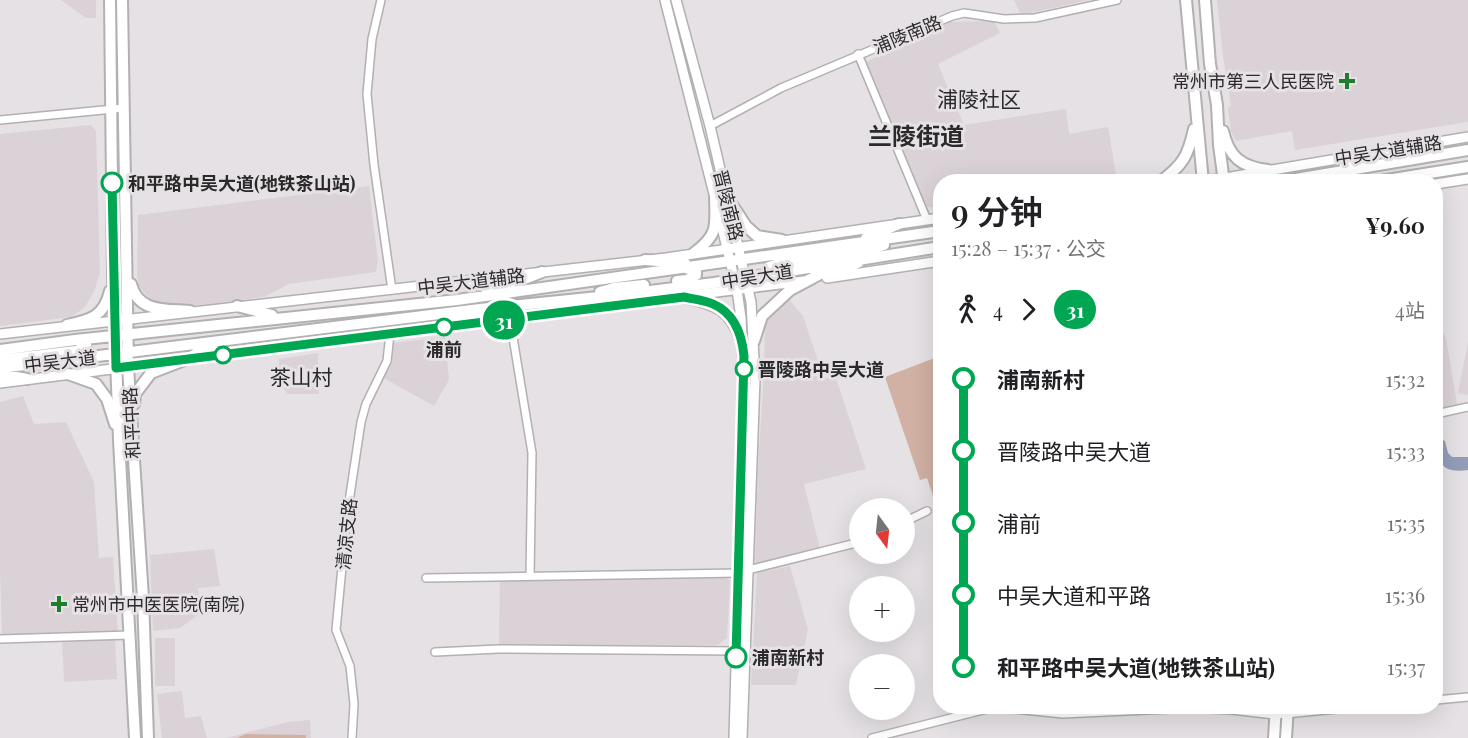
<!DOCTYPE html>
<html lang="zh">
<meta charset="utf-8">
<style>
body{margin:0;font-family:"Playfair Display","Noto Sans SC",serif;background:#f6f6f6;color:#202124;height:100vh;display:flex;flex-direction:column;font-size:22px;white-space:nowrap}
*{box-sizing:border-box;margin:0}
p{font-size:20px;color:#757577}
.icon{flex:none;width:33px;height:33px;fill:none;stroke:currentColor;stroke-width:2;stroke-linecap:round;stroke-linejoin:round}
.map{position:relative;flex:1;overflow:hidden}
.drawer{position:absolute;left:933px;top:174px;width:510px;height:540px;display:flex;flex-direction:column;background:#fff;border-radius:24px;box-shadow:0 6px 24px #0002}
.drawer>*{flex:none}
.badge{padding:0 12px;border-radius:20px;font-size:21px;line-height:39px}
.needle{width:39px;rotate:165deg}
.tools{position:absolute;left:849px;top:498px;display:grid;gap:12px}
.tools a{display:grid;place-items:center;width:66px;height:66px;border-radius:50%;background:#fff;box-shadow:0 6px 24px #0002;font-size:30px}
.map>.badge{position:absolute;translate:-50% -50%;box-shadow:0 0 0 3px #fff}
.legs{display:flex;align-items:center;gap:9px;height:66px;padding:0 18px;font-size:20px}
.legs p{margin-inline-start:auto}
.summary{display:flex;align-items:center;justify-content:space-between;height:102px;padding:0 18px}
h1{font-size:33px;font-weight:600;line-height:45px}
ul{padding:0 18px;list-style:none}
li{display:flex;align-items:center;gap:21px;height:72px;font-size:22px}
li i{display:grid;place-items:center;width:9px;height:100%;margin:0 8px;background:currentColor}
li i::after{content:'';width:15px;height:15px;margin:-8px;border:4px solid;border-radius:50%;background:#fff}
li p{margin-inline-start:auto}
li:first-child i{background:linear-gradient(#0000 50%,currentColor 0)}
li:last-child i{background:linear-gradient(currentColor 50%,#0000 0)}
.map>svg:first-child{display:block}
</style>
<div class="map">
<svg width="1468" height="738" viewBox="0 0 1468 738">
<rect width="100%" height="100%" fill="#e5e1e4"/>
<path fill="#dbd2d8" d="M61 0H96V18H86Z
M1014 0H1089L1021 15Z
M1217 0H1468V122L1295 150 1292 131 1236 141 1231 131 1228 108 1231 106 1223 56Z
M994 21 1000 33 938 64 964 125 1066 109 1069 134 1108 127 1117 180 1105 182H940V207L932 208 926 206 864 63 946 22Z
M91 125 96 131 100 273 94 292 84 308 71 317 0 326V134Z
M369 186 378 262 376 272 289 284 264 297 190 307 163 306 151 301 139 286 137 275 138 215Z
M787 297 803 316 824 379 835 375 866 469 804 484 820 549 759 564 755 562 758 467 764 372 765 310Z
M1436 315 1446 339 1457 404 1436 409Z
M445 337 449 380 434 406 382 377 390 364 393 343Z
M1468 342V395L1458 393Z
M318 353 319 394H287L279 381V359Z
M23 396 34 424 66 422 94 482 99 558 113 557 118 634 2 636 0 568V402Z
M214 549 220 586 198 588 201 613 180 628 153 631 150 555Z
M790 566 808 629 796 685H751L757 573Z
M726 576 730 581 727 638 718 645 499 646 500 579Z
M155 638H175V686H155Z
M115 639 117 679 64 682 62 641Z
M182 691 185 718 201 716 207 738H162L157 694Z
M310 720 311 738H226L288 722Z"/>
<path fill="#d0b1a3" d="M940 356V504L936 505 927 478 920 480 885 377Z
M246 734 306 735V738H237Z"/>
<path fill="#939db8" d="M1436 437 1445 441 1448 453 1452 457H1468V470C1441 474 1435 461 1436 437Z"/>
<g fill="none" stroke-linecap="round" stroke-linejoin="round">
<defs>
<path id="street" d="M381 0 372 39 367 94 374 165 392 290
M858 54 927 220
M0 120 124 108
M710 126 781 88 952 16 964 13 1004 19 1035 18 1117 0
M510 319 532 453 530 576
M1436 414 1468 407
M904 522 927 511
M748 570 860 542
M426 578 739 573
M0 639 130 635
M435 652 498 649 737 651
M1436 700 1468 697
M352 738 354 704 350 666 336 630 347 515 361 422 366 404 387 361 390 334
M872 738 995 707 1063 714 1190 708 1231 710 1275 715 1368 706"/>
<path id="secondary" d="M665 0 715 198 737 290 741 318 744 380 734 738
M676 0 710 126 751 302 755 379 742 738
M1201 182 1468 137
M1436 184 1468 179
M827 278 940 261
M0 334 666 258 940 218
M190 359 804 281
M0 383 176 361"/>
<path id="primary" d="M110 0 113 276 119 440 135 738
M122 0 128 367 143 598 148 738
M1186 0 1203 182
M1205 0 1210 64 1217 105 1219 145 1224 182
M1223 131C1229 157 1241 167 1268 170
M1345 166 1381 151
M1160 182C1183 165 1188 156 1194 129
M1278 182 1468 150
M1374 182 1468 167
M727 197 746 226 757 236 782 240
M866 238 899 224
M694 253C718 235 716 227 715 198
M645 260 685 263
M773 272 769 270V267L778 264 864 251 884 245
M677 281 687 280 696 275V271L685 268
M131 284C138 313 166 309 190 311
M485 288 514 283 542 272
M600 292 614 288 644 285
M684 297C717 305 728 307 742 340
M237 306 272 315
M577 310 602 301
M450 318 484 317 497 321
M67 325C90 320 104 317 110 291
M754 341 762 316 790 290 820 274 847 269 859 262
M0 350 75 340 457 300 940 231
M0 360 76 351 86 348V344L77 340
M0 368 480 309 618 295 714 283 940 247
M0 374 27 379
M68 374 96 384 107 399 115 424
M134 404 135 394 151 373 187 359 201 351 214 350
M1274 738 1276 706
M1286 738 1288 706"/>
</defs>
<use href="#street" stroke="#b3b0b2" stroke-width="10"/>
<use href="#secondary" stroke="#b3b0b2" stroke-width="12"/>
<use href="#primary" stroke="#b3b0b2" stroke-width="14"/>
<use href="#street" stroke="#fff" stroke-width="7"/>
<use href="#secondary" stroke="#fff" stroke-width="9"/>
<use href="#primary" stroke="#fff" stroke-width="10"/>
</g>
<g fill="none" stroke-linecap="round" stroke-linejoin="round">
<defs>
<path id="line-1" d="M112 183 116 368 684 297C693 299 704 300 713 304 734 313 742 335 744 356L736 657"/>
</defs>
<use href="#line-1" stroke="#fff" stroke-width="14"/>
<use href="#line-1" stroke="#00a651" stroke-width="9"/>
</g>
<g fill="#1f7d2d" stroke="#e5e1e4" stroke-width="2">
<path d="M1344 72h6v6h6v6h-6v6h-6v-6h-6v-6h6z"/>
<path d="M56 595h6v6h6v6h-6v6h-6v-6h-6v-6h6z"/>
</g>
<g fill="#fff" stroke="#00a651" stroke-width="3">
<circle cx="112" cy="183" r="10"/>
<circle cx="444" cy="327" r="8"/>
<circle cx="223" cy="355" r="8"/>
<circle cx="744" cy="369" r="8"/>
<circle cx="736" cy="657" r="10"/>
</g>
<g text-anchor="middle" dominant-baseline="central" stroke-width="6" stroke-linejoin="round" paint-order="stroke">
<g font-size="18" fill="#2b2a2b" stroke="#e5e1e4">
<text transform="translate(907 34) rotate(-22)">浦陵南路</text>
<text transform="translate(1388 150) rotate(-9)">中吴大道辅路</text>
<text transform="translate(729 205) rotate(76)">晋陵南路</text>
<text transform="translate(757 276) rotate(-9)">中吴大道</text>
<text transform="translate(471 281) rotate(-7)">中吴大道辅路</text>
<text transform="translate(60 361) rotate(-7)">中吴大道</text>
<text transform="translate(131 423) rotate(-93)">和平中路</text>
<text transform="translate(346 534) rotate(-84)">清凉支路</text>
</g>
<g font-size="18" fill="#2b2a2b" stroke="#e5e1e4" text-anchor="end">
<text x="1334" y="81">常州市第三人民医院</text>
<text x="72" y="604" text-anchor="start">常州市中医医院(南院)</text>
</g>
<g font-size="18" font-weight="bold" fill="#2b2a2b" stroke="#e5e1e4" text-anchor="start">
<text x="128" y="183">和平路中吴大道(地铁茶山站)</text>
<text x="444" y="349" text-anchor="middle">浦前</text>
<text x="758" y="369">晋陵路中吴大道</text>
<text x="752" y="657">浦南新村</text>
</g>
<g font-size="21" fill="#2b2a2b" stroke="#e5e1e4">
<text x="979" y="98">浦陵社区</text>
<text x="301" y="376">茶山村</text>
</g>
<g font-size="24" font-weight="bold" fill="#2b2a2b" stroke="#e5e1e4">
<text x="916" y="135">兰陵街道</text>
</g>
</g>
</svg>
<div class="tools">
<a><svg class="needle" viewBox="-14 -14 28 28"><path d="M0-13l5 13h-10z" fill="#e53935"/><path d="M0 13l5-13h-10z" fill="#757577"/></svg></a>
<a>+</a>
<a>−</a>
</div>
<b class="badge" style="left:504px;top:320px;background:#00a651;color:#fff">31</b>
<section class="drawer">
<div class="summary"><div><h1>9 分钟</h1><p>15:28 – 15:37 · 公交</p></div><b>¥9.60</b></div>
<div class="legs"><svg class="icon" aria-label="walk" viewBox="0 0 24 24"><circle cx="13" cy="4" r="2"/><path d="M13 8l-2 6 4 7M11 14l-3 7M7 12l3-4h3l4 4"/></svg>4<svg class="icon" aria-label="forward" viewBox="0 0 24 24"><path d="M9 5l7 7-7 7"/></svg><b class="badge" style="background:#00a651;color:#fff">31</b><p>4站</p></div>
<ul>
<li><i style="color:#00a651"></i><b>浦南新村</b><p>15:32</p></li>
<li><i style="color:#00a651"></i><span>晋陵路中吴大道</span><p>15:33</p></li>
<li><i style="color:#00a651"></i><span>浦前</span><p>15:35</p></li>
<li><i style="color:#00a651"></i><span>中吴大道和平路</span><p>15:36</p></li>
<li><i style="color:#00a651"></i><b>和平路中吴大道(地铁茶山站)</b><p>15:37</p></li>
</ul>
</section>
</div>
